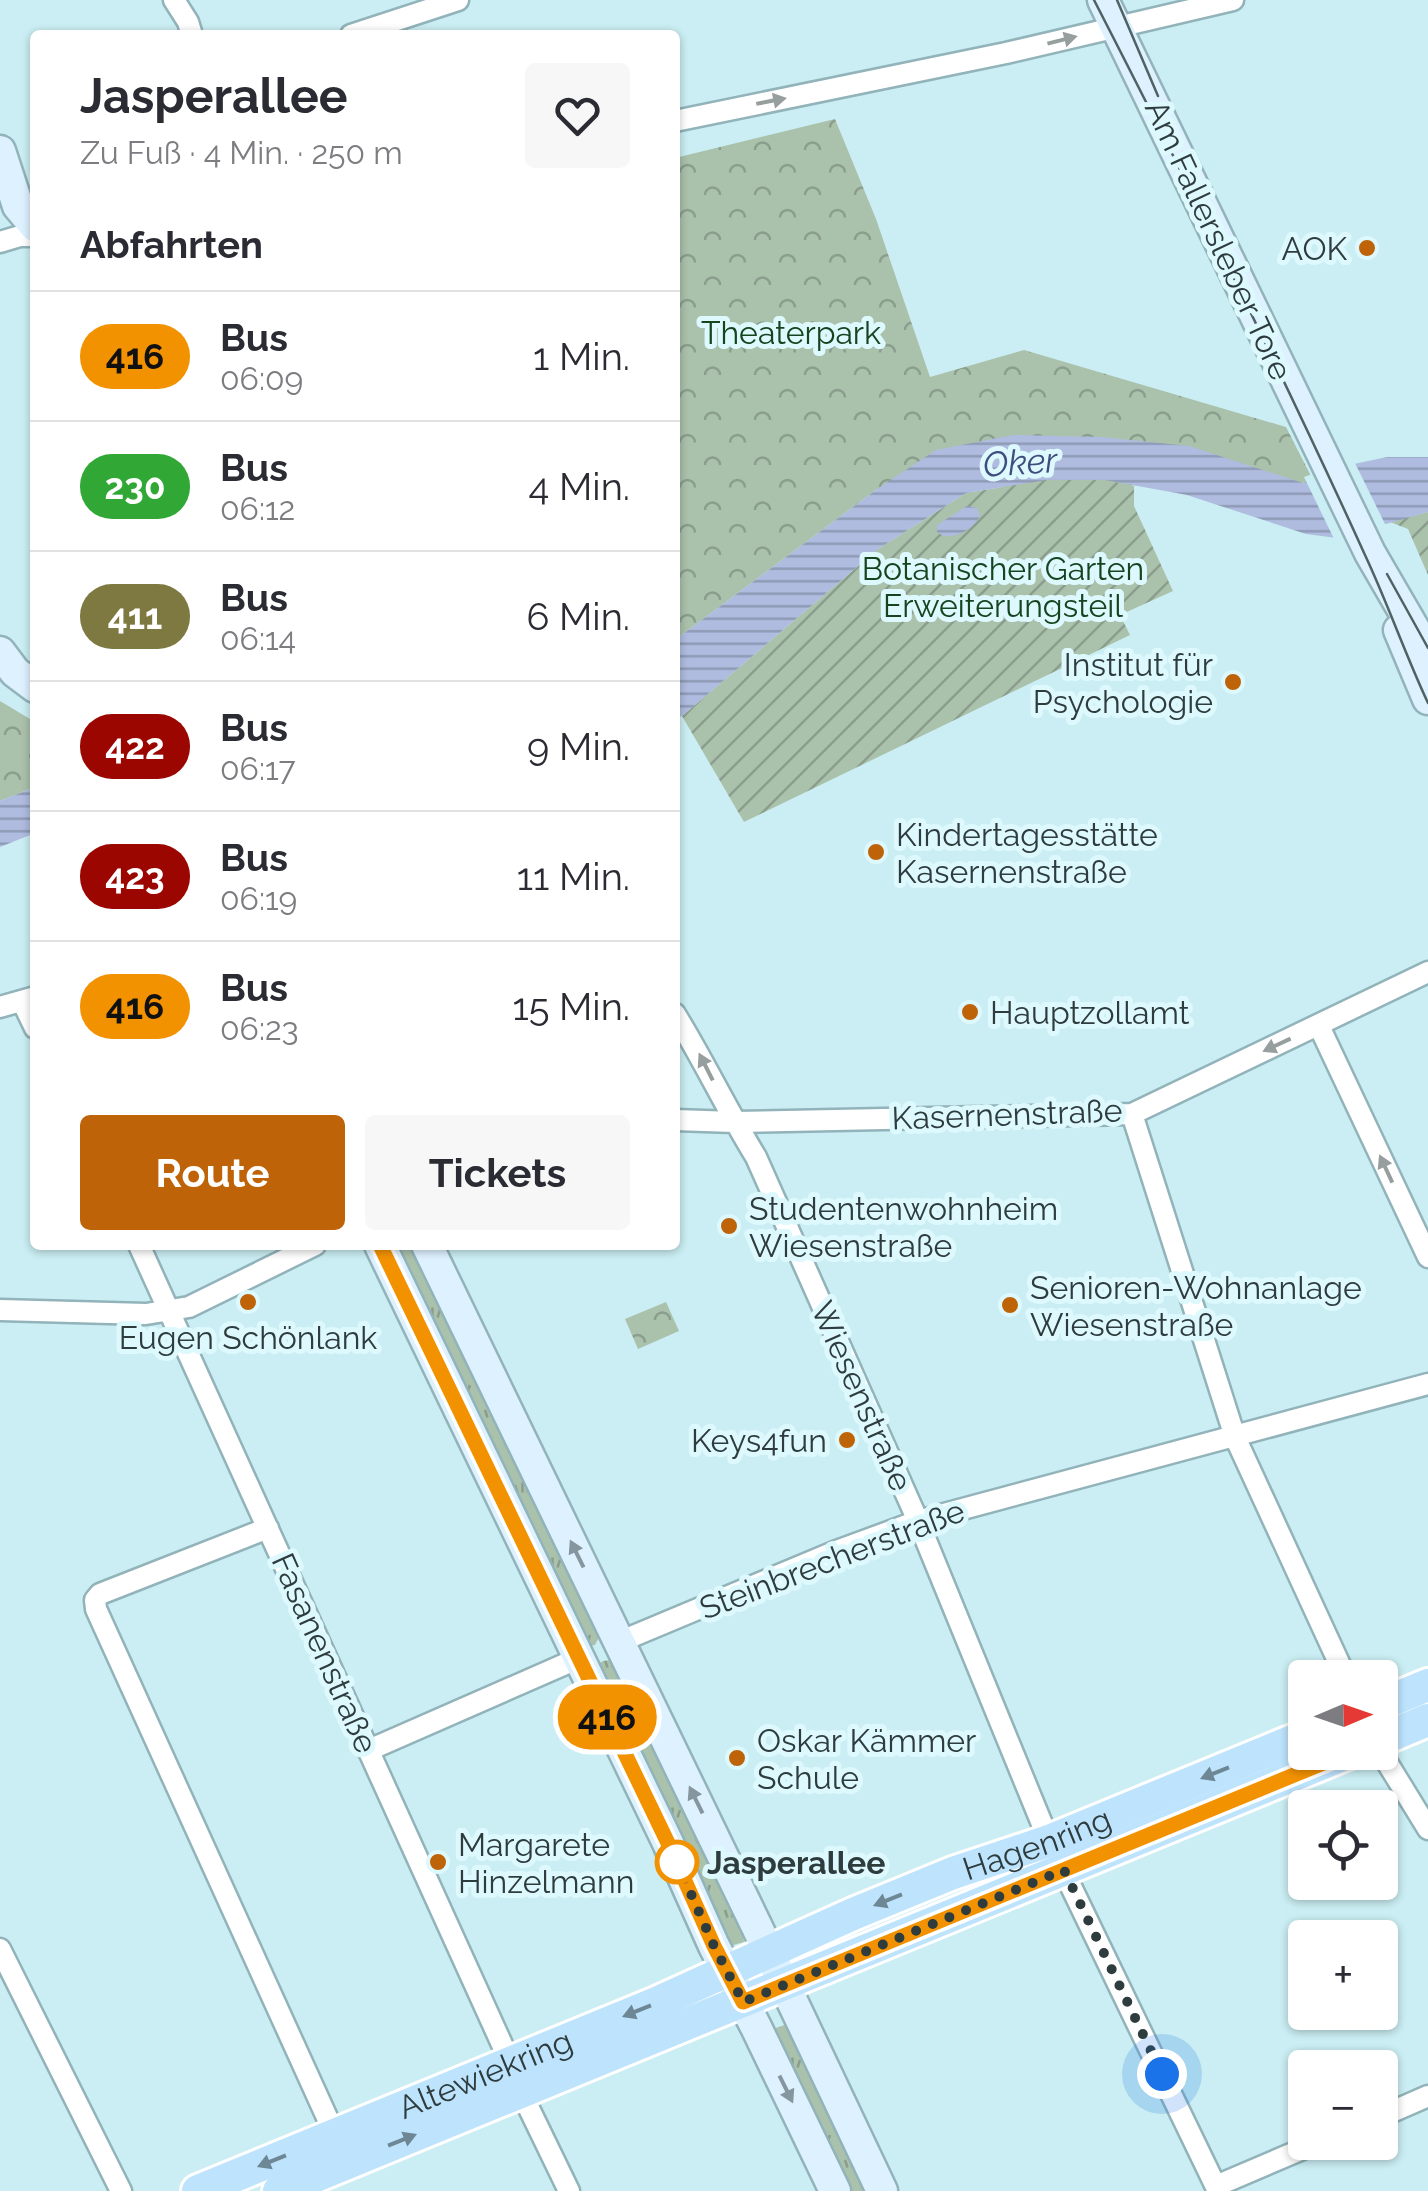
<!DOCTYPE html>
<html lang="de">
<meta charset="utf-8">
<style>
body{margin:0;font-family:Raleway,sans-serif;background:#f7f7f7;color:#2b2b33;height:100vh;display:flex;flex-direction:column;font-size:38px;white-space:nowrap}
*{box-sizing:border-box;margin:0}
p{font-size:32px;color:#7c7c81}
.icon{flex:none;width:55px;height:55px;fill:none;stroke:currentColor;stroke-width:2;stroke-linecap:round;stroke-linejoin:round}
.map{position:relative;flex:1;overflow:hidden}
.sheet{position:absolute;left:30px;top:30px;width:650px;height:1220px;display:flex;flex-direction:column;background:#fff;border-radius:10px;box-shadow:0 2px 8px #0004}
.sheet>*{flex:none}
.badge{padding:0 20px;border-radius:32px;font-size:35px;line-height:65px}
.needle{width:65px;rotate:88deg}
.tools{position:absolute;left:1288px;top:1660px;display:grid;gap:20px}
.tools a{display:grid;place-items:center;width:110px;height:110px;border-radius:10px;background:#fff;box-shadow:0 2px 8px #0004;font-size:50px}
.you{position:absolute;width:50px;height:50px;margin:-25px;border:8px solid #fff;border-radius:50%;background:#1a73e8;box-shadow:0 0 0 15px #1a73e833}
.map>.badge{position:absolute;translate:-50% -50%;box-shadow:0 0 0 5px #fff}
h2{padding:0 50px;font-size:38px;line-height:90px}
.round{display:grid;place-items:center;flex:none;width:105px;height:105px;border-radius:10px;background:#f7f7f7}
.head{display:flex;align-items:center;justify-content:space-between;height:170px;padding:0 50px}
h1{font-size:48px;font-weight:700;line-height:75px}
.button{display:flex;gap:20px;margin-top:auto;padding:20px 50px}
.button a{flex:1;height:115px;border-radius:10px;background:#be6307;color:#fff;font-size:40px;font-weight:700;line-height:115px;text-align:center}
.button a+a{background:#f7f7f7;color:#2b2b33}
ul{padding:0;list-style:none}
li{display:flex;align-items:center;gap:30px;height:130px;padding:0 50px;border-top:2px solid #e1e1e2}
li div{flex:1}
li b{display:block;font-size:38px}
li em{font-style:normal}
li .badge{min-width:110px;font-weight:700;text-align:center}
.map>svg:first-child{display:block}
</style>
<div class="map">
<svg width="1428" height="2191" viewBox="0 0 1428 2191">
<defs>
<pattern id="grass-tufts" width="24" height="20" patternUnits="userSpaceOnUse" patternTransform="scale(2.5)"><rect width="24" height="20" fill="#aac1ab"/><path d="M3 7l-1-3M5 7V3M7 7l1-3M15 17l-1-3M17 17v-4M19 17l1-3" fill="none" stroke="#8b9e8d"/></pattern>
<pattern id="park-crowns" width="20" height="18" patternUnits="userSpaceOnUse" patternTransform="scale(2.5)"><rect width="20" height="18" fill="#aac1ab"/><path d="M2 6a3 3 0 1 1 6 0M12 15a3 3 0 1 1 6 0" fill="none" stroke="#8b9e8d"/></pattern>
<pattern id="garden-furrows" width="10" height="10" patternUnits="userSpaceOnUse" patternTransform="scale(2.5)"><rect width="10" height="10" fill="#aac1ab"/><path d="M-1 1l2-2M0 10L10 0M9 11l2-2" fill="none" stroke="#8b9e8d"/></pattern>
<pattern id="water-rules" width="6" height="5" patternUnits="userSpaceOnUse" patternTransform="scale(2.5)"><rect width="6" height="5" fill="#afbcdf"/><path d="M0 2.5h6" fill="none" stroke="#8f9ab6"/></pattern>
</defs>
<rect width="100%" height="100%" fill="#caeef3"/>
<path fill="url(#grass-tufts)" d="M389 1245H417L601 1633 595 1645 588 1646Z
M611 1660 616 1663 740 1919 744 1942 730 1946 597 1665 603 1661Z
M790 2023 871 2191H845L767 2031Z"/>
<path fill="url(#park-crowns)" d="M835 119 876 219 930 377 1024 350 1286 427 1313 480 1302 483 877 489 675 640V158Z
M0 701 35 722V787L0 801Z
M666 1302 679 1331 638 1349 625 1319Z"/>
<path fill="url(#garden-furrows)" d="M1046 480H1105L1134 486V506L1173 591 1120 615 1130 635 744 822 682 716 878 549 966 493Z
M1428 512V575L1408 529 1390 522Z"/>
<path fill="url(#water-rules)" d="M1013 435 1101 437 1189 446 1303 483 1349 465 1387 457H1428V512L1337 538 1306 534 1187 495 1105 480H1046L966 493 878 549 682 716 675 719V640L877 489 936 450Z
M967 506 977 508 980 516C973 530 950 543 937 532V525Z
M35 787V833L0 847V801Z"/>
<path fill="#caeef3" d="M1353 459 1387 528 1336 543 1304 477Z"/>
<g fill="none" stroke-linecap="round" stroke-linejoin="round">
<defs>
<path id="street" d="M174 0 188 22 192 35
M351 35 458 0
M675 121 1006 53 1233 0
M0 242 20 236H35
M22 1001 35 1028
M0 1007 35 997
M675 1014C704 1061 727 1110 756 1157L918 1521 1049 1841
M1319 1026 1428 1257
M1132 1114 1235 1437 1346 1678
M675 1120 734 1122 1132 1114 1428 972
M139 1245 510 2062
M0 1310 146 1314 189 1307 315 1245
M268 1528 100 1594 95 1600 96 1609 335 2135
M619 1642 834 1552 918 1521 1428 1384
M369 1750 579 1658
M1380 1751 1428 1829
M1063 1870 1218 2191
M0 1949 121 2191
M521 2092 569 2191
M1380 2117 1428 2096
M1216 2186 1319 2142"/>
<path id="secondary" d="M1103 0 1370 553 1428 653
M0 151 18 206 35 226
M1399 630 1428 699
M0 652 15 672 35 687
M380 1245 668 1843 714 1946 756 2027 835 2191
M427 1245 757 1927 882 2191"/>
<g id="primary">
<path d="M1380 1705 1428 1685"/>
<path d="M1380 1740 1428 1720"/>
<path id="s1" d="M198 2191 654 2004 853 1914 953 1873 1049 1841 1305 1736"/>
<path d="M279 2191 1350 1752"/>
</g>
</defs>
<use href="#street" stroke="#91b3b9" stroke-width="25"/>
<use href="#secondary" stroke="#91b3b9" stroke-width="35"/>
<use href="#primary" stroke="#fff" stroke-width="38"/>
<use href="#street" stroke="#fff" stroke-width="20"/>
<use href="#secondary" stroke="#def1fe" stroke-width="30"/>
<use href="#primary" stroke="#bde3fd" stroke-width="32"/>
<path stroke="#4f6264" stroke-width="2.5" d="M1094 0C1188 183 1280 368 1365 555 1388 604 1405 654 1428 703
M1117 0 1158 96
M1387 574 1428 648"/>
</g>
<defs><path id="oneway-solid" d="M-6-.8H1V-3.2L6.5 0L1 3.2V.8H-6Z" transform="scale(2.5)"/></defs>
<g fill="#969e9e">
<use href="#oneway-solid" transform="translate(1062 40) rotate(-14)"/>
<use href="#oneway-solid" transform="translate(771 101) rotate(-11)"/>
<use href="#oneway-solid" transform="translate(1277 1045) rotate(155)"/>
<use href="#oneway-solid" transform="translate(706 1067) rotate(-117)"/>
<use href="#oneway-solid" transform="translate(1386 1169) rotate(-115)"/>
</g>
<g fill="#86969e">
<use href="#oneway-solid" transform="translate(577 1554) rotate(-116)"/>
<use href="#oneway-solid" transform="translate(696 1800) rotate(-116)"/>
<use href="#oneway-solid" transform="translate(786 2089) rotate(64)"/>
</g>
<g fill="#6e8794">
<use href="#oneway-solid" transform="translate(1215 1773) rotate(158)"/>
<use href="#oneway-solid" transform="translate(888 1900) rotate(158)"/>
<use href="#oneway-solid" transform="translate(637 2011) rotate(158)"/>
<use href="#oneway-solid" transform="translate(402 2140) rotate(-22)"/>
<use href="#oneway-solid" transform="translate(272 2161) rotate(158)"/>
</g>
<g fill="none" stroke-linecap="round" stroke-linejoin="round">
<defs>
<path id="line" d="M380 1245 668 1843 714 1946 743 2002 1350 1752"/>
</defs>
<use href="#line" stroke="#fff" stroke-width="22"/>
<use href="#line" stroke="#f39200" stroke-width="15"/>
<path stroke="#2e3c3e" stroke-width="10" stroke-dasharray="0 18" d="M677 1862 714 1946 743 2002 1064 1870 1162 2074"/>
</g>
<g fill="#be6307" stroke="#ddf9fe" stroke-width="4">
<circle cx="1367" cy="248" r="10"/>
<circle cx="1233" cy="682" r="10"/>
<circle cx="876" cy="852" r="10"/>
<circle cx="970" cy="1012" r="10"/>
<circle cx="729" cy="1226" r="10"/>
<circle cx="248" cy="1302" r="10"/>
<circle cx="1010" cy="1305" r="10"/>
<circle cx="847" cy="1440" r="10"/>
<circle cx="737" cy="1758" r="10"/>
<circle cx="438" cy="1862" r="10"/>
</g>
<circle fill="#fff" stroke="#f39200" stroke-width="5" cx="677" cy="1862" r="20"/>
<g text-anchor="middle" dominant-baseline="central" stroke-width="10" stroke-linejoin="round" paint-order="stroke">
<g font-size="32" fill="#2e3c3e" stroke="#ddf9fe">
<text transform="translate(1219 240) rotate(65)">Am Fallersleber Tore</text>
<text transform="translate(1007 1114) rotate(-2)">Kasernenstraße</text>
<text transform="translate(862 1396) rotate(66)">Wiesenstraße</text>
<text transform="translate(832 1559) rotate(-21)">Steinbrecherstraße</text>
<text transform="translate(325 1653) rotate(66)">Fasanenstraße</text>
<text stroke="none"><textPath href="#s1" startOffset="908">Hagenring</textPath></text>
<text stroke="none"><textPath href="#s1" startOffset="310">Altewiekring</textPath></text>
</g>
<g font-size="32" fill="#2e3c3e" stroke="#ddf9fe" text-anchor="start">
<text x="1347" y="248" text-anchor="end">AOK</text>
<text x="1213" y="664" text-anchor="end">Institut für<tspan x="1213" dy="37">Psychologie</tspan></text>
<text x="896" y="834">Kindertagesstätte<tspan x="896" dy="37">Kasernenstraße</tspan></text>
<text x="990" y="1012">Hauptzollamt</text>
<text x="749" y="1208">Studentenwohnheim<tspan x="749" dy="37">Wiesenstraße</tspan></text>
<text x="1030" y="1287">Senioren-Wohnanlage<tspan x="1030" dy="37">Wiesenstraße</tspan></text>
<text x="248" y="1337" text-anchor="middle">Eugen Schönlank</text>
<text x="827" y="1440" text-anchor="end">Keys4fun</text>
<text x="757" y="1740">Oskar Kämmer<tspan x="757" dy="37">Schule</tspan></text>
<text x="458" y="1844">Margarete<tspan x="458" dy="37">Hinzelmann</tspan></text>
</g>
<g font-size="32" fill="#15441e" stroke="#ddf9fe">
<text x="791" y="332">Theaterpark</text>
<text x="1003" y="568">Botanischer Garten<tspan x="1003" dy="37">Erweiterungsteil</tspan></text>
</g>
<g font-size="32" font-weight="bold" fill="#2e3c3e" stroke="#ddf9fe" text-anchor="start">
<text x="707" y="1862">Jasperallee</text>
</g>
<g font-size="35" font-style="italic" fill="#3e4d7d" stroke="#ddf9fe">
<text transform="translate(1020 462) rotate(-4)">Oker</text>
</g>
</g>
</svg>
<div class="tools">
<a><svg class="needle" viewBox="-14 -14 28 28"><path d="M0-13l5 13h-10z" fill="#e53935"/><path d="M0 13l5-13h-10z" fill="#7c7c81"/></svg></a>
<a><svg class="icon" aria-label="locate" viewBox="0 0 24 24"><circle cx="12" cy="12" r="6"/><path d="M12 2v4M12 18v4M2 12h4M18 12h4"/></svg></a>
<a>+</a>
<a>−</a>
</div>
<div class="you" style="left:1162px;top:2074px"></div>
<b class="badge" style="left:607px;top:1717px;background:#f39200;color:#111">416</b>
<section class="sheet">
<div class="head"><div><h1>Jasperallee</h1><p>Zu Fuß · 4 Min. · 250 m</p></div><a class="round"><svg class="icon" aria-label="heart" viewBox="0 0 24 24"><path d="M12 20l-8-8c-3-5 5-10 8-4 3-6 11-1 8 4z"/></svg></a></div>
<h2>Abfahrten</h2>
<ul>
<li><span class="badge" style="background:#f39200;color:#111">416</span><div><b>Bus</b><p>06:09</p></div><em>1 Min.</em></li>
<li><span class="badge" style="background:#31a836;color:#fff">230</span><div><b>Bus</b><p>06:12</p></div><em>4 Min.</em></li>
<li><span class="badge" style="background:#7e7940;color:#fff">411</span><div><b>Bus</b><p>06:14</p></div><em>6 Min.</em></li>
<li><span class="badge" style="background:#9b0600;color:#fff">422</span><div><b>Bus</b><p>06:17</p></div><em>9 Min.</em></li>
<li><span class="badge" style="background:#9b0600;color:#fff">423</span><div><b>Bus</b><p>06:19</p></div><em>11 Min.</em></li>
<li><span class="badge" style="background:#f39200;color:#111">416</span><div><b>Bus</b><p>06:23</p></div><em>15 Min.</em></li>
</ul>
<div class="button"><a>Route</a><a>Tickets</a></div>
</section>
</div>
